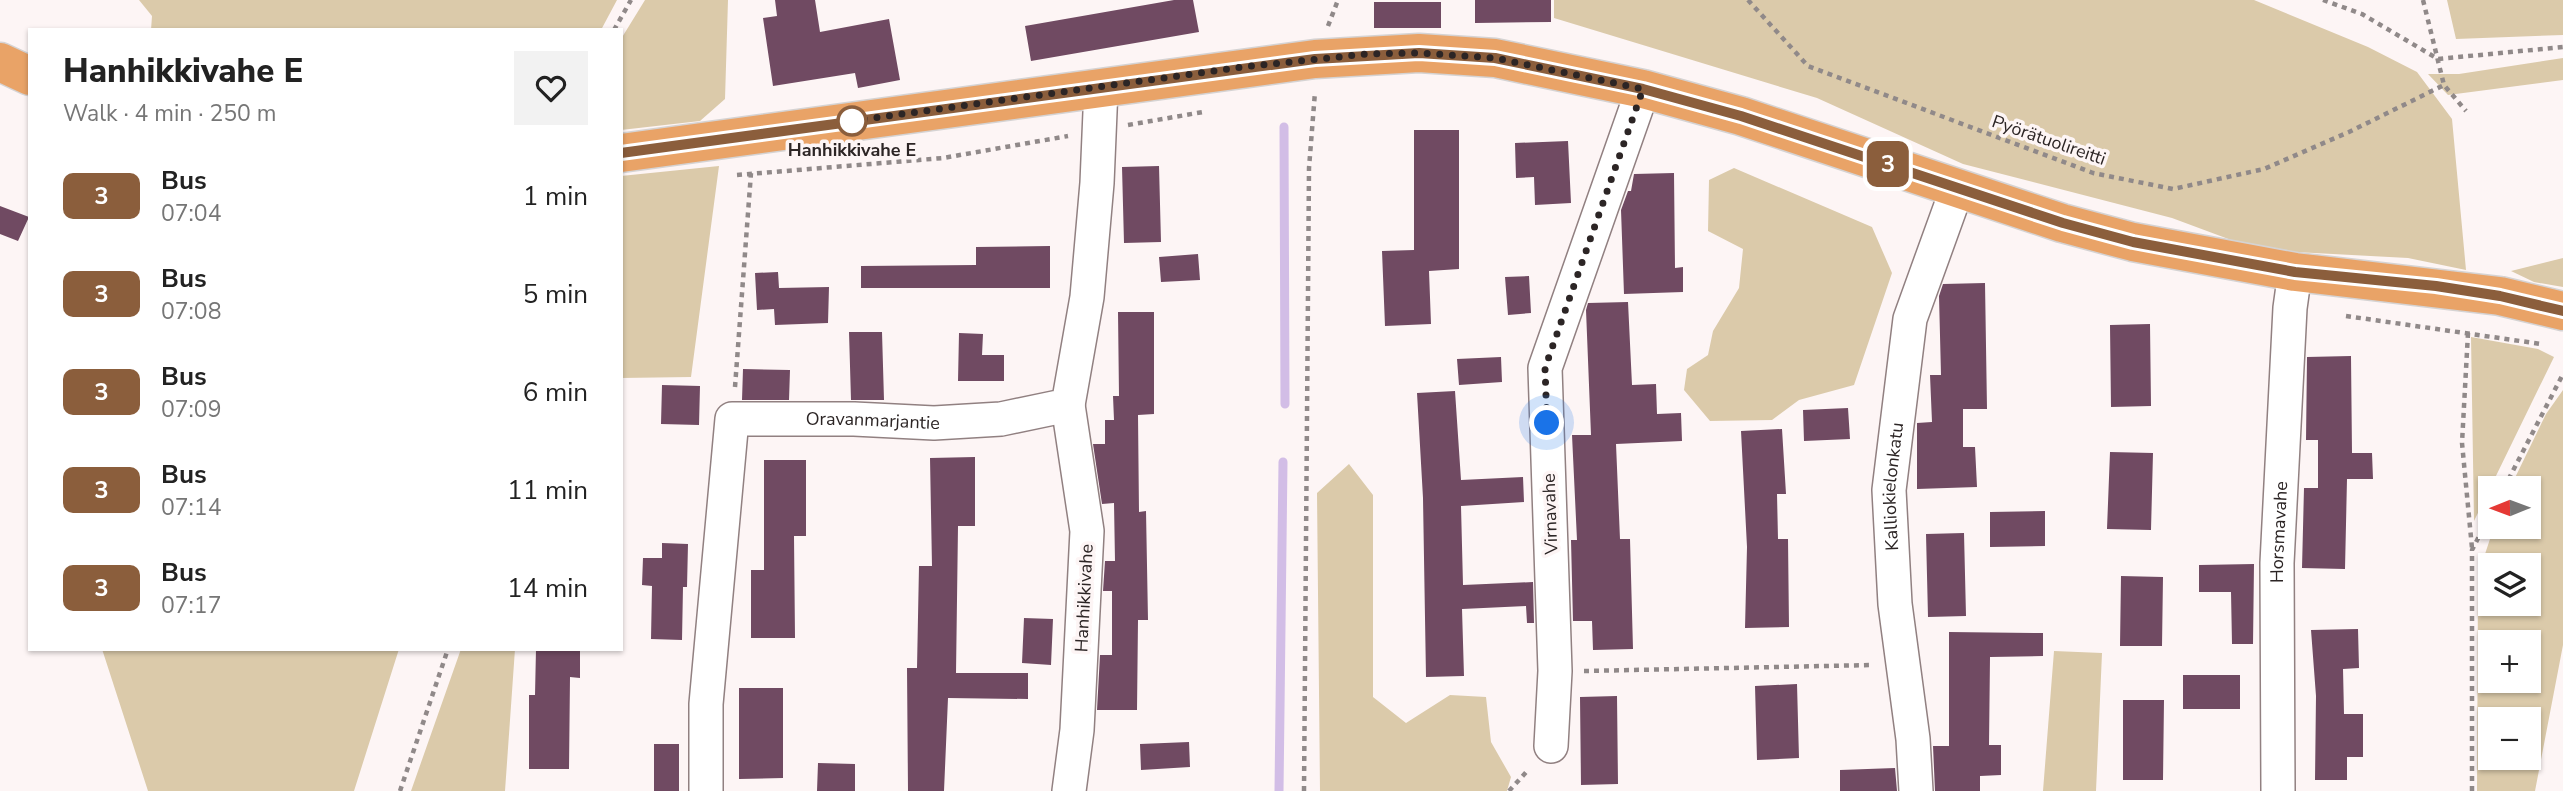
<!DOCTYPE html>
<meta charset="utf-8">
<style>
body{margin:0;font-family:"Nunito Sans",sans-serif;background:#f2f2f2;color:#222;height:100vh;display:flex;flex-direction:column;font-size:26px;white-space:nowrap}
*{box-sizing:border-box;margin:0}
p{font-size:23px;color:#767676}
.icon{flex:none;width:38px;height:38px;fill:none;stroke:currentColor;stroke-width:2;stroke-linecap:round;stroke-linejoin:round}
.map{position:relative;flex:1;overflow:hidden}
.drawer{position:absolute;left:28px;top:28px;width:595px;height:623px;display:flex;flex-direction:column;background:#fff;border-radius:0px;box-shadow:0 2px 5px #0004}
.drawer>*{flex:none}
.badge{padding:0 14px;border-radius:10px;font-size:24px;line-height:46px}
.needle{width:46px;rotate:269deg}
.fabs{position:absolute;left:2478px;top:476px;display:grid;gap:14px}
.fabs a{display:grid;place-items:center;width:63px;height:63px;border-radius:0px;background:#fff;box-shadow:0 2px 5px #0004;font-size:35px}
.you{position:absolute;width:35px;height:35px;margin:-18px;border:5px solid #fff;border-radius:50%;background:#1a73e8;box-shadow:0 0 0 10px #1a73e833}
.map>.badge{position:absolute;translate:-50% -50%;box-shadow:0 0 0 4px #fff}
.round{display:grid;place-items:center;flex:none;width:74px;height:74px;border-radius:0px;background:#f2f2f2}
.summary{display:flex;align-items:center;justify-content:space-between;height:119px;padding:0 35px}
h1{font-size:33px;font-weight:800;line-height:52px}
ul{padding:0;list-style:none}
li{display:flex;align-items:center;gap:21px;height:98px;padding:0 35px}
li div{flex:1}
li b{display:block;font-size:26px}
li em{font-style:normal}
li .badge{min-width:77px;font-weight:700;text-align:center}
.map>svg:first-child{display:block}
</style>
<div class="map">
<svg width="2563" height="791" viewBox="0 0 2563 791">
<rect width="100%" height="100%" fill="#fdf5f5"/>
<path fill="#dbcaaa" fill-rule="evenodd" d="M139 0H617L601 30H151L152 16Z
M645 0H728L725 99 700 121 621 130V39Z
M1554 0H2254L2368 47 2417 72 2452 119 2466 270 2408 258 2258 250 2172 218 1963 164 1817 98 1554 18Z
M2447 0H2563V35L2456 39Z
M2563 58V80L2448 95 2428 74H2459Z
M719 166 691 377 621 378V176Z
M1734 168 1872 227 1892 273 1854 385 1799 400 1772 420 1710 421 1684 390 1687 369 1708 355 1713 331 1739 288 1743 249 1708 231 1709 180Z
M2563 258V287L2534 282 2511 271Z
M2471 337 2538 349 2554 357 2474 521Z
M2563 390V645L2535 791H2477L2478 575 2494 527H2529V488H2510L2546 414ZM2490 565H2529V604H2490ZM2490 642H2529V681H2490ZM2490 719H2529V758H2490Z
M1349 464 1373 495V697L1406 723 1450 695 1486 697 1491 742 1511 777 1507 791H1320L1317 493Z
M102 649H399L354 791H148Z
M461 649H515L505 791H411Z
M2054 651 2102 653 2096 791H2043Z"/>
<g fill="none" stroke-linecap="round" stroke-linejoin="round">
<path stroke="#d2bde6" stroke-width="9" d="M1284 127 1285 404
M1279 791 1283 462"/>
</g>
<path fill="#704a62" d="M775 0H815L820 32 889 19 900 80 858 88 855 73 773 86 763 18 777 16Z
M1174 0H1193L1199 32 1031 61 1025 26Z
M1475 0H1551V22L1475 23Z
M1374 2H1441V28H1374Z
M1414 130H1459V269L1429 271 1431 324 1385 326 1382 251 1414 250Z
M1568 141 1571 203 1535 205 1534 177 1516 178 1515 143Z
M1159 166 1161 242 1124 243 1122 167Z
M1674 173 1675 268 1683 267V292L1624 294 1621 210 1628 191H1631L1634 174Z
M0 206 29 217 18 241 0 234Z
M1050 246V288H861V266L976 265V247Z
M1198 254 1200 280 1161 282 1159 257Z
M778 272 779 288 829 287 828 323 775 325 774 309 757 310 755 273Z
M1529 276 1531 313 1508 315 1505 277Z
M1985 283 1987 409H1963V447H1975L1977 487 1917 489V423L1932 422 1930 375H1941L1939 296 1943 284Z
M1628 302 1632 385 1656 384 1657 414 1681 413 1682 441 1616 444 1620 539H1630L1633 649 1593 650 1592 621H1573L1571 540H1577L1572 435H1591L1586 310 1588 303Z
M1118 312H1154V414L1138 415 1139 512 1146 511 1148 620H1138L1137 710H1097L1100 655H1112V591H1103L1105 561H1115L1114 503 1102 504 1093 444H1105V420H1114L1113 396H1119Z
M2150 324 2151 406 2111 407 2110 325Z
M849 332H882L884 400H851Z
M959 333 983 334 982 355H1004V381H958Z
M2351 356 2352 453H2372L2373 479H2347L2345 569 2302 568 2304 488H2318V440H2306L2307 357Z
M1501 357 1502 382 1459 385 1457 359Z
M743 369 790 370 789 400H742Z
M662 385 700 386 699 425 661 424Z
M1455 391 1461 480 1523 477 1524 502 1461 506 1463 585 1533 582 1534 623H1527L1526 606 1462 609 1464 676 1426 677 1423 498 1417 393Z
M1848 408 1850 439 1804 441 1803 410Z
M1782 429 1786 494H1777L1778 539H1788L1789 627 1745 628 1747 547 1741 431Z
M2110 452 2153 453 2151 530 2107 529Z
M975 457V526H958L956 673H1028V699L948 698 944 791H908L907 668H917L919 566H932L930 458Z
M764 460H806V536H794L795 638H751V570H764Z
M2045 511V546L1990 547V512Z
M1964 533 1966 616 1928 617 1926 534Z
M662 543 688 544 687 587H683L682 640 651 639 652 586 642 585 643 558H662Z
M2254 564 2253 644H2232L2231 592H2199V565Z
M2121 576 2163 577 2162 646H2120Z
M1024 618 1053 619 1051 665 1022 663Z
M2358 629 2359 668 2343 669 2344 714H2363V757H2347V780H2315L2316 696 2311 630Z
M1949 632 2043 633V656L1990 657 1989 745H2001V775L1980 776V791H1935L1933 746H1949Z
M536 649H580V678L570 677 569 769H529V695H535Z
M2183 675H2240V709H2183Z
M1797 684 1799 758 1757 760 1755 686Z
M739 688H783V778L739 779Z
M1617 696 1618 784 1581 785 1580 697Z
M2123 700H2164L2163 780H2123Z
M1189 742 1190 767 1141 770 1140 744Z
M654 744H679V791H654Z
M818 763 855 764V791H817Z
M1895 768 1897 791H1840V770Z"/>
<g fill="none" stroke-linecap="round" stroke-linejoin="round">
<defs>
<g id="minor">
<path d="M1068 405 1087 531 1077 730 1069 791"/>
<path d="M1551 746 1555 671 1545 368 1643 89"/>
<path id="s1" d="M706 791V704L732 419H854L934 423 1001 419 1068 405 1087 297 1097 183 1101 88"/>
<path id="s2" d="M1916 791 1913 739 1895 604 1889 490 1910 319 1957 189"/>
<path id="s3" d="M2278 791 2277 563 2290 308 2295 272"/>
</g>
<path id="major" d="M0 62 30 76
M621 153 1315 59 1419 53 1495 58 1643 89 1741 116 2062 223 2133 242 2295 272 2500 296 2563 311"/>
</defs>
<use href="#minor" stroke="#918081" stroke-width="36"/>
<use href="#major" stroke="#d5d3d3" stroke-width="41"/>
<path stroke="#908989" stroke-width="4.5" stroke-dasharray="5 5" stroke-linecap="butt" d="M1748 0 1808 66 2093 173 2173 189 2264 169 2349 132 2444 85
M2323 0 2362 14 2438 59 2563 47
M2423 0 2444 85 2466 111
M1328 26 1338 0
M614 30 631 0
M1128 125 1203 112
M737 175 943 158 1068 136
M2346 316 2541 344
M2468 333 2462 443 2472 548
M735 387 751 173
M2504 488 2563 374
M1584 671 1873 665
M400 791 448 649
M1304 791 1309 168 1315 92
M1509 791 1529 769
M2472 791V550L2490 515"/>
<use href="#minor" stroke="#fff" stroke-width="33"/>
<use href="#major" stroke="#e9a367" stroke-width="38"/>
</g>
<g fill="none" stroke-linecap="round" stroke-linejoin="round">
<defs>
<path id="line" d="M621 153 1315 59 1419 53 1495 58 1643 89 1741 116 2063 223 2133 242 2295 272 2436 286 2500 296 2563 311"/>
</defs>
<use href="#line" stroke="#fff" stroke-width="16"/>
<use href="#line" stroke="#8b5e3c" stroke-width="10"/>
<path stroke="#2c2525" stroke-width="7" stroke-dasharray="0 12.6" d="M852 121 1243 67 1367 54 1419 53 1495 58 1643 89 1545 368 1547 423"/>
</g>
<circle fill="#fff" stroke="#8b5e3c" stroke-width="3.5" cx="852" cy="121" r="14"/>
<g text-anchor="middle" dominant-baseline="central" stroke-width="7" stroke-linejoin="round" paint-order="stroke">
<g font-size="18" fill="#2c2525" stroke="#fdf5f5">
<text transform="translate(2049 140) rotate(19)">Pyörätuolireitti</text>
<text stroke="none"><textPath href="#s1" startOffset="514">Oravanmarjantie</textPath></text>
<text stroke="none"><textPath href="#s2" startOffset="306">Kalliokielonkatu</textPath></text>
<text transform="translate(1550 514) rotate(-92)">Virnavahe</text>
<text stroke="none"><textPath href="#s3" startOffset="259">Horsmavahe</textPath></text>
<text transform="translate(1084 598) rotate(-87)">Hanhikkivahe</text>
</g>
<g font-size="18" font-weight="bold" fill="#2c2525" stroke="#fdf5f5">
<text x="852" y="150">Hanhikkivahe E</text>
</g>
</g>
</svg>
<div class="fabs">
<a><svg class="needle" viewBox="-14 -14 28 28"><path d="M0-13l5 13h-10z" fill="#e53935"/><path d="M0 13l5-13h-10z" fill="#767676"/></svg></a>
<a><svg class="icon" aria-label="layers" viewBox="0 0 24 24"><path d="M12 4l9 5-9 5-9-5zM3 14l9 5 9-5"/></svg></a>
<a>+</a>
<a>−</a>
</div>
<div class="you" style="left:1547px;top:423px"></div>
<b class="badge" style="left:1888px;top:164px;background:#8b5e3c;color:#fff">3</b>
<section class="drawer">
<div class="summary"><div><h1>Hanhikkivahe E</h1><p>Walk · 4 min · 250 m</p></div><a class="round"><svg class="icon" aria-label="heart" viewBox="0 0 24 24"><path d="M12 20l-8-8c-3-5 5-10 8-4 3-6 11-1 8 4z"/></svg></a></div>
<ul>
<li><span class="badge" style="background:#8b5e3c;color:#fff">3</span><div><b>Bus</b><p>07:04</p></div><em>1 min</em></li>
<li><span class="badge" style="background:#8b5e3c;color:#fff">3</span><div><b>Bus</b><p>07:08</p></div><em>5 min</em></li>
<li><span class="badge" style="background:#8b5e3c;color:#fff">3</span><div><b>Bus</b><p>07:09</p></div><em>6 min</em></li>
<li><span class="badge" style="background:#8b5e3c;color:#fff">3</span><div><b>Bus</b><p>07:14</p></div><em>11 min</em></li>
<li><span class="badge" style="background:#8b5e3c;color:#fff">3</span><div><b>Bus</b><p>07:17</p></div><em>14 min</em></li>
</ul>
</section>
</div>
